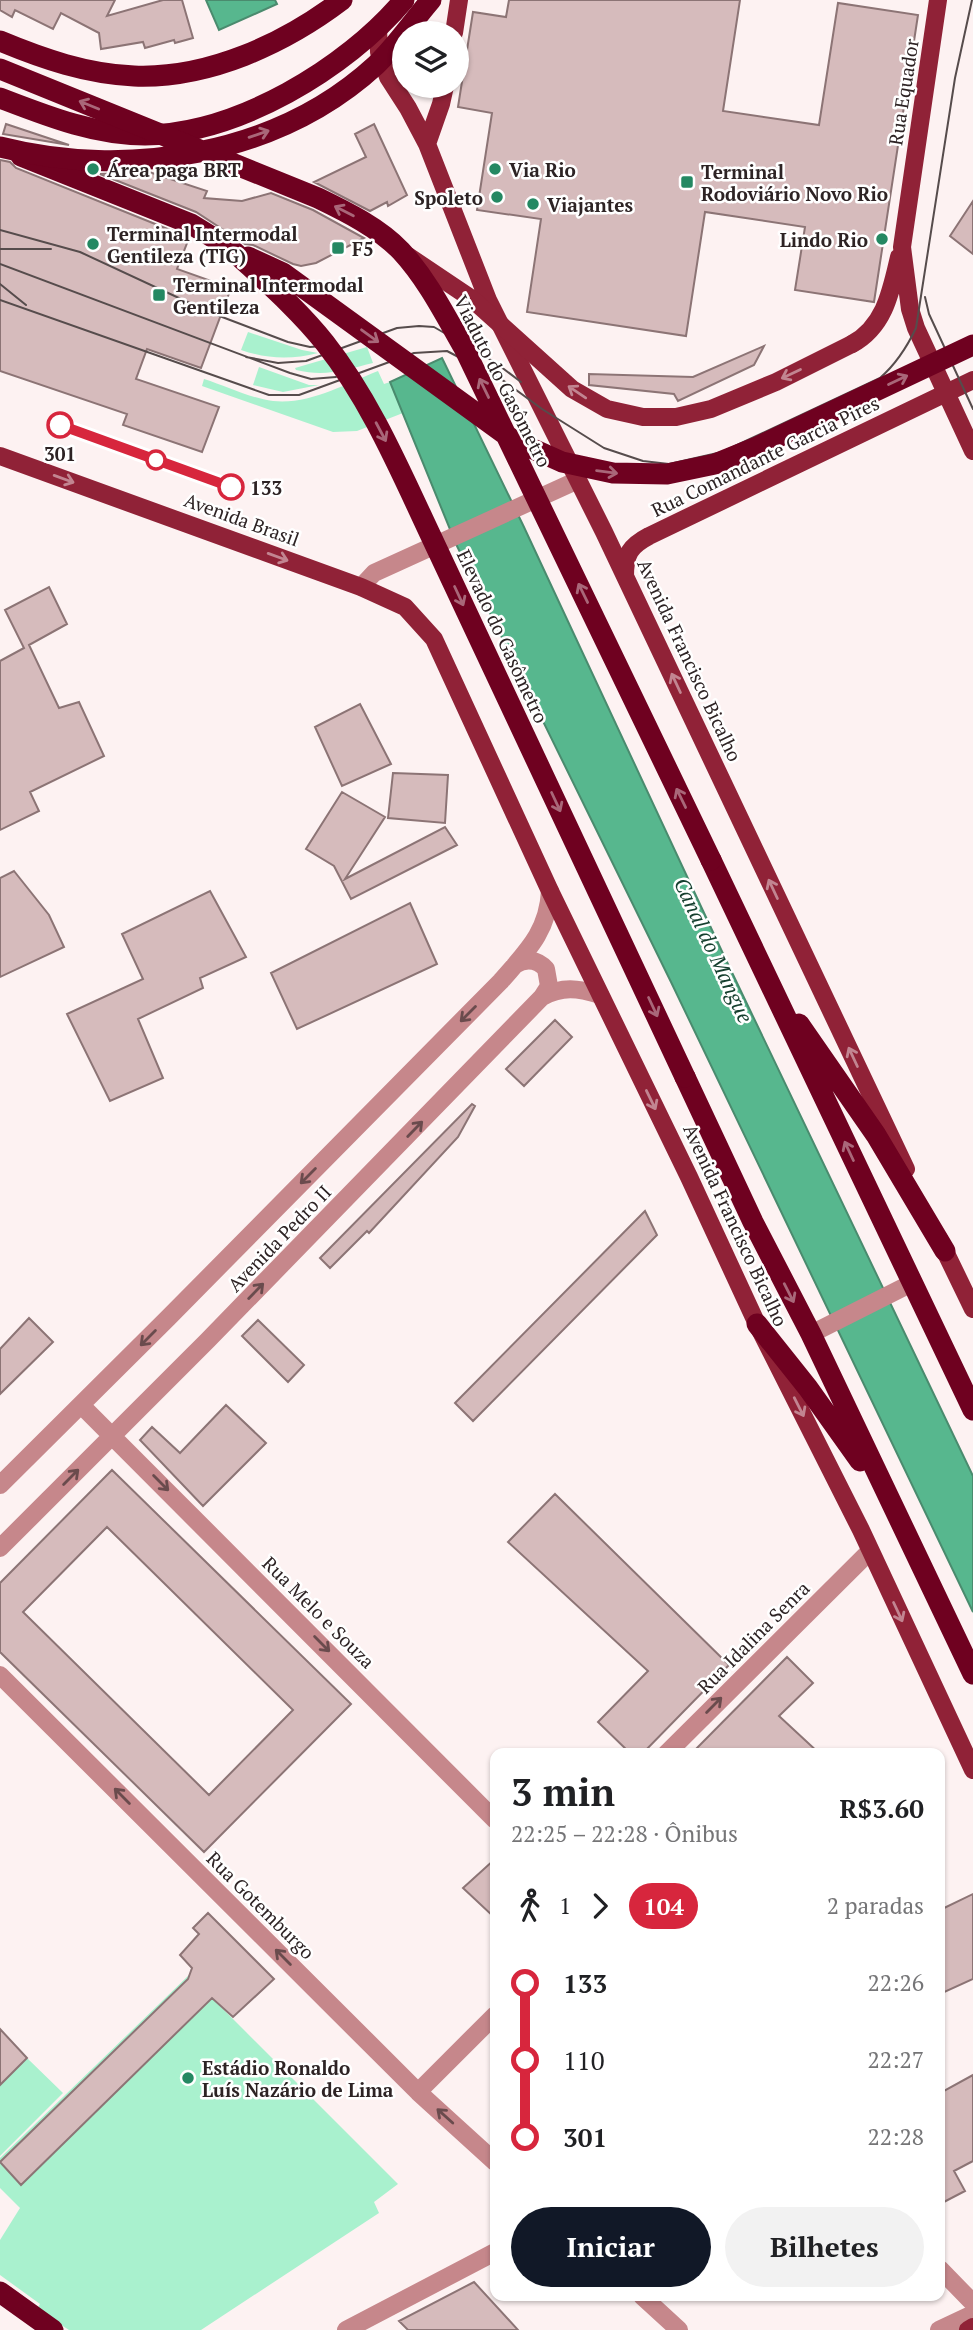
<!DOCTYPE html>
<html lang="pt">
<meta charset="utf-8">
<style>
body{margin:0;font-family:"PT Serif",serif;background:#f2f2f2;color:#202124;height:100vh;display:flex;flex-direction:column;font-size:26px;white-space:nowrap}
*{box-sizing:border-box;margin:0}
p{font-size:23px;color:#757577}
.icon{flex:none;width:38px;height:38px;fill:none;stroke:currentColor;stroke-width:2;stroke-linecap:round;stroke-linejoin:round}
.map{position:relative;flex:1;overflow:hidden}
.side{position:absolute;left:490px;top:1748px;width:455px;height:553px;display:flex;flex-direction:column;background:#fff;border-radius:14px;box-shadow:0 2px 5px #0004}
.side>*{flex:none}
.badge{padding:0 14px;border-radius:23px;font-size:24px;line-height:46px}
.fabs{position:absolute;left:392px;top:21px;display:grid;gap:14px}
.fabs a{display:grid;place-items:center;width:77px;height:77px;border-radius:50%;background:#fff;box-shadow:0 2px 5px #0004;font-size:35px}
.map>.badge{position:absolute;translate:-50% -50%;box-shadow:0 0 0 4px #fff}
.legs{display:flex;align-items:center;gap:10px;height:77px;padding:0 21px;font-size:23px}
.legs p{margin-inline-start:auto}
.summary{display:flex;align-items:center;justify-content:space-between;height:119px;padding:0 21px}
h1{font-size:38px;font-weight:800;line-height:52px}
.primary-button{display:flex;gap:14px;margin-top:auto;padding:14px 21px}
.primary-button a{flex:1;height:80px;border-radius:42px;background:#111827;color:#fff;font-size:28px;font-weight:800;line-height:80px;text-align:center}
.primary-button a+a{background:#f2f2f2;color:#202124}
ul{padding:0 21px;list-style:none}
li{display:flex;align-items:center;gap:24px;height:77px;font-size:26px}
li i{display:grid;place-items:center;width:10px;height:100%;margin:0 9px;background:currentColor}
li i::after{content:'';width:18px;height:18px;margin:-9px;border:5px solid;border-radius:50%;background:#fff}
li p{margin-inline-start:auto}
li:first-child i{background:linear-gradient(#0000 50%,currentColor 0)}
li:last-child i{background:linear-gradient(currentColor 50%,#0000 0)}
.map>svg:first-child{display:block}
</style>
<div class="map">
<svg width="973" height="2330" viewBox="0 0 973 2330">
<rect width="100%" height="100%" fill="#fdf2f2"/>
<path fill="#a9f1ce" d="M248 332 302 350 318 353C291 360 267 359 241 350Z
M367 347 373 363C344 370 326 377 296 370L295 368Z
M259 367 309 385H319L283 392 253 385Z
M378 371 384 384 390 382 403 413 357 431 333 432 202 386 204 379C226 386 250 398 273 401 309 405 345 384 378 371Z
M189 1975 398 2184 374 2202 379 2213 201 2330H69L37 2309 40 2304 0 2275V2240L20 2208 0 2188V2158Z
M27 2058 63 2093 0 2156V2085Z"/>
<path fill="#57b78e" stroke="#4a8b6e" stroke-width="2" d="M206 0H275L277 4 219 30Z
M442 358 523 525 726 960 973 1476V1612L671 982 456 544 390 382Z"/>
<path fill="#d6bbbc" stroke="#8c7475" stroke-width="2" fill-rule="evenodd" d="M0 0H115L107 16 163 0H182L193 38 175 43 174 40 145 48 143 42 101 49 99 33 61 13 53 29 15 10 12 17 0 10Z
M509 0H740L723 111 819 125 838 3 918 15 874 302 795 290 805 227 705 212 686 336 527 312 541 219 477 210 492 113 458 107 473 12 506 17Z
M6 124 69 145 3 134Z
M374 124 407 195 388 206 387 202 370 211 314 182 366 157 355 134Z
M0 160 10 162 16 168 185 236 189 238 177 269 231 288 201 368 147 349 136 379 219 407 202 452 123 425 127 414 0 371Z
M149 172 207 191 204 198 242 201 271 193 313 210 364 238 316 263 301 266 293 264 253 245 245 244 196 212 100 174Z
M973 201V254L950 236Z
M764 346 754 365 678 401 674 394 589 385V374L693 377Z
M49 587 67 624 29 645 59 708 79 702 104 756 30 792 39 811 0 830V661L24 648 5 610Z
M360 704 391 764 342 786 315 727Z
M393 773 448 775 445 823 388 818Z
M342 792 385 817 345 879 445 827 457 845 351 899 334 866 306 849Z
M14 871 49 915 64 947 0 977V878Z
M210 891 246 957 200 978 203 988 138 1019 163 1078 110 1101 67 1014 143 979 122 934Z
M410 903 437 964 297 1029 271 973Z
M555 1020 572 1037 524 1086 506 1069Z
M472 1104 475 1106 458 1137 369 1233 367 1231 330 1268 320 1258Z
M645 1211 657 1235 473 1421 455 1403Z
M29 1318 53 1342 0 1394V1349Z
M258 1320 304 1365 288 1382 242 1336Z
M226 1405 266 1443 203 1506 140 1440 152 1427 180 1453Z
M112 1470 351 1704 204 1852 0 1652V1583ZM107 1527 293 1710 209 1795 23 1612Z
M555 1494 729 1665 642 1754H631L598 1722 648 1671 508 1542Z
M787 1657 813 1683 779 1716 820 1754H691Z
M495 1859V1918L463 1888Z
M973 1894V1979L940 1994V1910Z
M208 1913 274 1979 233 2017 212 1998 21 2185 0 2162 188 1979 192 1968 180 1955 199 1934 193 1928Z
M0 2029 27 2058 0 2085Z
M973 2075V2161L954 2171 965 2191 940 2204V2093Z
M474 2282 518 2330H408L399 2321Z"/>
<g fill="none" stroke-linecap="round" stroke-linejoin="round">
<path stroke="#c6878b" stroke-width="18" d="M361 587 374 573 578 480
M515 965C526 958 537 959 546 969L549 986 542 997
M811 1334 912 1283
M81 1405 495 1820
M0 1485 168 1318 501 981C526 952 548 932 550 891
M0 1548 208 1340 542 997C562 986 578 988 600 995
M0 1675 418 2092 495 2162
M666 1754 870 1551
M418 2092 495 2015
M940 2269 973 2303
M642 2296 679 2330
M346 2330 495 2252
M939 2330 973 2314"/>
<path stroke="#902237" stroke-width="18" d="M938 0 902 247 910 309 916 328 973 451
M378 28 379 52 388 77 408 108 427 144 488 300 604 532 906 1169
M454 33 459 0
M427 144 441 104 445 86
M408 256 472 299
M852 344C885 326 891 291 899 257
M0 456 361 587 405 607 434 639 550 891 689 1177 757 1324 861 1530 973 1770
M625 576C625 554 630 546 649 536L973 380
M939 1239 973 1309
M968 2330 973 2327"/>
<path stroke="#6f0120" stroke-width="21" d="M0 41C43 59 87 74 134 76 208 79 284 44 342 0
M0 98C47 116 94 135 145 135 237 134 346 69 404 0
M21 156 191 224 230 248
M711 860 973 1410
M799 1024 876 1135 945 1251
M685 1077 753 1222 811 1334 973 1674
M757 1324 808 1388 860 1461
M0 2292 53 2330"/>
<path stroke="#564c4c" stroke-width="2" d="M0 230 80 252 209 312 288 342 310 347 336 345
M0 249H51
M0 264 290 373 311 379 336 377
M0 284 26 305
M925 297 929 314 973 409
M0 300 269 395H299L414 353 447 351 504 381 542 409 604 448 643 461 669 464 722 452 880 378C896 364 907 347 916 328L955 78 972 0
M246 357 278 363 306 361 397 328 419 326 434 327 496 363 521 382"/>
<path stroke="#902237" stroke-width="18" d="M472 299 572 389 607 409 643 417H676L711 409 776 382 852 344"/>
<path stroke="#6f0120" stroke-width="21" d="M0 69 318 198C347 212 379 228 401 251 427 279 445 315 464 348L711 860
M0 147C126 179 277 156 376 65 396 46 413 21 431 0
M230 248C263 279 297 308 325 343 370 400 399 468 430 534L685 1077
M248 257 283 273 513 440 562 462 613 473 667 474 715 464 757 447 973 345"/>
</g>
<defs><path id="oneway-shaft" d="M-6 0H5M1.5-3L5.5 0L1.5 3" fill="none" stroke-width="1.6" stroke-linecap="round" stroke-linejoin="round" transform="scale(1.75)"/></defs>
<g stroke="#a96779">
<use href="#oneway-shaft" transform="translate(89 105) rotate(-158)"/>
<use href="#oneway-shaft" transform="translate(259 134) rotate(-19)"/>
<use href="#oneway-shaft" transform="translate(344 211) rotate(-153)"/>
<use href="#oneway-shaft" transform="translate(370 336) rotate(36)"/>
<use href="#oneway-shaft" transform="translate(898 380) rotate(-25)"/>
<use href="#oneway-shaft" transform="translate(484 388) rotate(-116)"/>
<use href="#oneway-shaft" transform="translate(381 432) rotate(62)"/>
<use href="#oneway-shaft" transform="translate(607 472) rotate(7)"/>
<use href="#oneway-shaft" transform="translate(583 593) rotate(-116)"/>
<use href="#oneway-shaft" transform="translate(459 596) rotate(65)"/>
<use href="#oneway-shaft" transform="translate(681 798) rotate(-116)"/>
<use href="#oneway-shaft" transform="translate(556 802) rotate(65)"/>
<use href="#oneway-shaft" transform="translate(653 1007) rotate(65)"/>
<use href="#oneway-shaft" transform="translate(849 1151) rotate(-115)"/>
<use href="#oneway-shaft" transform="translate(789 1293) rotate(63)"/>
</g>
<g stroke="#c28591">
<use href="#oneway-shaft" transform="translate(791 374) rotate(155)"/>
<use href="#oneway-shaft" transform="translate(577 392) rotate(-146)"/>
<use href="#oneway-shaft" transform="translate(64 479) rotate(20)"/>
<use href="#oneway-shaft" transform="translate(278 557) rotate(20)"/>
<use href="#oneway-shaft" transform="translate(676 683) rotate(-115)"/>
<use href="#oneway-shaft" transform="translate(773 889) rotate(-115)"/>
<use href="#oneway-shaft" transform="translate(853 1057) rotate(-115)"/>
<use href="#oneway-shaft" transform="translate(651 1100) rotate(64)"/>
<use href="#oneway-shaft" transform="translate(799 1407) rotate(63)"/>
<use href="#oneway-shaft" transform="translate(898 1612) rotate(65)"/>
</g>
<g stroke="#6a4b4d">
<use href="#oneway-shaft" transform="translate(468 1014) rotate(135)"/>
<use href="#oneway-shaft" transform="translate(415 1129) rotate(-46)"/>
<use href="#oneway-shaft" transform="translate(308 1176) rotate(135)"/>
<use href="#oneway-shaft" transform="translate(256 1291) rotate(-46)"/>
<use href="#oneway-shaft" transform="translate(148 1338) rotate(135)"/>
<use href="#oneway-shaft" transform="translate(71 1477) rotate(-45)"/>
<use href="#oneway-shaft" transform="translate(161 1483) rotate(45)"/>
<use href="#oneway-shaft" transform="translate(322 1644) rotate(45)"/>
<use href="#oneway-shaft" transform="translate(714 1705) rotate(-45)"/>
<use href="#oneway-shaft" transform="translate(122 1796) rotate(-135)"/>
<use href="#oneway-shaft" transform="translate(283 1957) rotate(-135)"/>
<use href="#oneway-shaft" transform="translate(445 2116) rotate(-138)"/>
</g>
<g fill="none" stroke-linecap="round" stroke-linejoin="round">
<defs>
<path id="line-1" d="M60 425 231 487"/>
</defs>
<use href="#line-1" stroke="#fff" stroke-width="16"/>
<use href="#line-1" stroke="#d7263d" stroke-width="10"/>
</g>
<g fill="#248862" stroke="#fff" stroke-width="2.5">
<circle cx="93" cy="169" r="7"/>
<circle cx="495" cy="169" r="7"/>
<rect x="680" y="175" width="14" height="14" rx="3.5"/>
<circle cx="497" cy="197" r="7"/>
<circle cx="533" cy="204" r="7"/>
<circle cx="882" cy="239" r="7"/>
<circle cx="93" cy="244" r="7"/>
<rect x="331" y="241" width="14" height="14" rx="3.5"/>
<rect x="152" y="288" width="14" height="14" rx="3.5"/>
<circle cx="188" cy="2078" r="7"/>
</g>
<g fill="#fff" stroke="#d7263d" stroke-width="3.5">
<circle cx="60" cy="425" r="12"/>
<circle cx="156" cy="460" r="9"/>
<circle cx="231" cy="487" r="12"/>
</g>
<g text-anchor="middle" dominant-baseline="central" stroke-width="5" stroke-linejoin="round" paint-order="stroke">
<g font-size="19" fill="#2d2324" stroke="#fff">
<text transform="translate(903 92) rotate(-81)">Rua Equador</text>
<text transform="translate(503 381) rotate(63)">Viaduto do Gasômetro</text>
<text transform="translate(765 456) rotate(-26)">Rua Comandante Garcia Pires</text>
<text transform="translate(242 519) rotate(20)">Avenida Brasil</text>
<text transform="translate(503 636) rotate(65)">Elevado do Gasômetro</text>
<text transform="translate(690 660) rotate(65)">Avenida Francisco Bicalho</text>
<text transform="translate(736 1225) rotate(65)">Avenida Francisco Bicalho</text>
<text transform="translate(279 1238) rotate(-46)">Avenida Pedro II</text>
<text transform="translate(319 1612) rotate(45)">Rua Melo e Souza</text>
<text transform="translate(753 1637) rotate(-45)">Rua Idalina Senra</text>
<text transform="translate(261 1905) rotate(45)">Rua Gotemburgo</text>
</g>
<g font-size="19" font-weight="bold" fill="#2d2324" stroke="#fff" text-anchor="start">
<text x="107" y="169">Área paga BRT</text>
<text x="509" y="169">Via Rio</text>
<text x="701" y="171">Terminal<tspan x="701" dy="22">Rodoviário Novo Rio</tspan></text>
<text x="483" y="197" text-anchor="end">Spoleto</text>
<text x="547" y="204">Viajantes</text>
<text x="107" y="233">Terminal Intermodal<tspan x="107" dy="22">Gentileza (TIG)</tspan></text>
<text x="868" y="239" text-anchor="end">Lindo Rio</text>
<text x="352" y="248">F5</text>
<text x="173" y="284">Terminal Intermodal<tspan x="173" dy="22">Gentileza</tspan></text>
<text x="202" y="2067">Estádio Ronaldo<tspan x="202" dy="22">Luís Nazário de Lima</tspan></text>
</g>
<g font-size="19" font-weight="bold" fill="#2d2324" stroke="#fff">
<text x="60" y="453">301</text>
<text x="250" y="487" text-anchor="start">133</text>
</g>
<g font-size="21" font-style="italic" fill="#153f2e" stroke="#fff">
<text transform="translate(714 950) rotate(65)">Canal do Mangue</text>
</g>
</g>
</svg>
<div class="fabs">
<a><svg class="icon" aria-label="layers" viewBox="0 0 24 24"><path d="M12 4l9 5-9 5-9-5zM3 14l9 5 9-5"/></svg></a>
</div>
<section class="side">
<div class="summary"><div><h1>3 min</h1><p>22:25 – 22:28 · Ônibus</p></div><b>R$3.60</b></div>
<div class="legs"><svg class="icon" aria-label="walk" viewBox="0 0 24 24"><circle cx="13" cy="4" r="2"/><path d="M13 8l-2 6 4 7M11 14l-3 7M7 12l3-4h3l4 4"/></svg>1<svg class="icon" aria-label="forward" viewBox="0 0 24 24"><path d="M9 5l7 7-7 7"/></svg><b class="badge" style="background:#d7263d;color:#fff">104</b><p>2 paradas</p></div>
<ul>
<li><i style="color:#d7263d"></i><b>133</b><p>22:26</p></li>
<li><i style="color:#d7263d"></i><span>110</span><p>22:27</p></li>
<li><i style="color:#d7263d"></i><b>301</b><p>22:28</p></li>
</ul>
<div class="primary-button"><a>Iniciar</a><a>Bilhetes</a></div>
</section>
</div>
